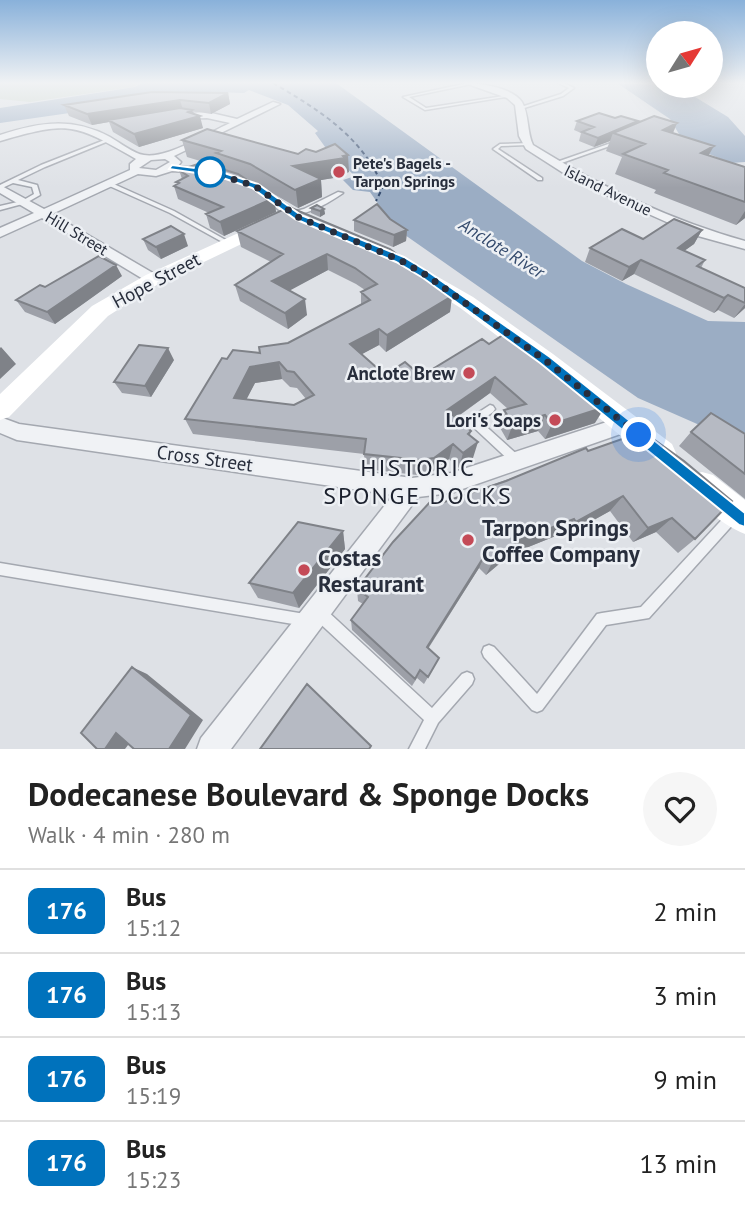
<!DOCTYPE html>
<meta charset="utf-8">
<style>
body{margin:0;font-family:"PT Sans",sans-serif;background:#f6f6f6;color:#222;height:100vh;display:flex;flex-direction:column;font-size:26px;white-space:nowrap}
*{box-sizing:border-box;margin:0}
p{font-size:23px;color:#767676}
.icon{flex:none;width:38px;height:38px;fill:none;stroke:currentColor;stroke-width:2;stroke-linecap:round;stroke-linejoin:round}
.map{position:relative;height:749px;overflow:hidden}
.sheet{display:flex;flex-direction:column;background:#fff;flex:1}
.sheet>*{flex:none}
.badge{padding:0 14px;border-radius:10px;font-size:24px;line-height:46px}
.needle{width:46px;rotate:53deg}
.tools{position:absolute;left:646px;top:21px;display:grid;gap:14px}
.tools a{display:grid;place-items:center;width:77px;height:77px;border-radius:50%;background:#fff;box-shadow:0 7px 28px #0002;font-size:35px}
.you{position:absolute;width:35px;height:35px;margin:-18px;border:5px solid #fff;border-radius:50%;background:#1a73e8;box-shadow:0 0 0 10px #1a73e833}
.map>.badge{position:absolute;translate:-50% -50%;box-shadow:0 0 0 4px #fff}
.round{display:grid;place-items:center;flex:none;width:74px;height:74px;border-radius:37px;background:#f6f6f6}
.overview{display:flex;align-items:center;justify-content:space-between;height:119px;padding:0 28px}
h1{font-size:33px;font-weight:600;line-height:52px}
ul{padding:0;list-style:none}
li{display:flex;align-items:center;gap:21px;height:84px;padding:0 28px;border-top:2px solid #e0e0e0}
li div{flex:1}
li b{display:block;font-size:26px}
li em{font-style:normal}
li .badge{min-width:77px;font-weight:700;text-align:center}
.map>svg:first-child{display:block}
</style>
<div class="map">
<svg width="745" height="749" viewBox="0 0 745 749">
<rect width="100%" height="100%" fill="#dee1e6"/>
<path fill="#c3d0c0" d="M0 83H138L133 87 30 102 0 99Z"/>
<path fill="#9badc4" d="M142 83H336L582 261 626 284 708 321 745 322V445L638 398 395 228 370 192 353 190 343 180 355 176 328 151 315 133 318 131 288 105 249 90 244 93 216 92 0 123V108L135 87Z
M617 83 677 86 728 117 745 136V162L731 163 685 144 670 119Z"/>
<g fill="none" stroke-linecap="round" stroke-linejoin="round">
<path stroke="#354b6d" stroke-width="2" stroke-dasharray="4.5 3.5" stroke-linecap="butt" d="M273 83C319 110 362 136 383 187L376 201"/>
<defs>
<path id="lane" d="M468 83H476L409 97 426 108 510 95 512 96 425 110 403 97Z
M558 83H564L574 88 563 96 521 109 518 108 561 94 569 88Z
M107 139 111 140 45 167 18 180 37 185 40 195 26 203 0 210V206L22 201 34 194 32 187 13 183 0 189V185L41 165Z
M617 141 621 142 556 165 551 164Z
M530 143V145H528L501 146 498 149 542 178V180H538L493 149 500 144Z
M107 181 174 211 231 243 230 244H226L170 213 105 184 104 183Z
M338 192 343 193C328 203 305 218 288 213L304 209Z
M490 405 493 406 495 409 493 412 480 421 521 458 522 461 521 464 517 465 513 464 470 424 468 421 470 418Z
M733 511 737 512 739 516 737 520 649 618 606 625 542 710 537 712 532 710 484 657 482 652 484 647 489 645 494 647 537 694 597 614 602 613 641 607 729 512Z
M0 563 305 614 310 615 311 620 310 625 305 626 0 575Z
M319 607 324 608 432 708 462 674 467 672 472 674 474 679 472 684 438 723 425 749H409L424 720 314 618 313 613 314 608Z"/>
<path id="street" d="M465 83C481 83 513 88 522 102 529 114 527 133 533 145 599 186 670 220 745 241V249L698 236 579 183 526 149 519 136 515 105 507 98Z
M273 102 280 104 174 156 181 162 178 166 212 170V174L172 171 156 176 138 174 52 214 158 276V282H148L42 218 0 237V228L34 213 0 193V185L44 209 130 170V164L136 159C73 123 70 121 0 141V135C40 122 72 117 110 137 119 142 134 154 144 155 167 159 208 133 230 123L207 118 173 119 170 114 207 112 237 119ZM165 159 170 162 156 170 139 168 151 160Z
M253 186H261L297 213 287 216 253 190Z
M625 416 632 418 635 424 632 430 451 493 418 497 231 749H197L201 738 393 495 17 440 0 433V417L19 424 412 478 451 473Z"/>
</defs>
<use href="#lane" stroke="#a4a8b0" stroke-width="3"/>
<use href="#street" stroke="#a4a8b0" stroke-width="3"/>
<use href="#lane" fill="#f0f2f5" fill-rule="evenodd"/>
<use href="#street" fill="#f0f2f5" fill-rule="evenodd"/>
<path fill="#fff" fill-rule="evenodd" d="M269 219 278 224 275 228 160 283 108 316 9 417 0 420V394L92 306 146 275Z
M389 249 473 297 553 354 672 444 676 453 672 462 662 465 652 462 537 366 459 307 382 259 380 255Z
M702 472 713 475 745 500V534C725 526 696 505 687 485L691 475Z"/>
</g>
<path fill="#9da0a8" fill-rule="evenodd" d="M228 93 230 104 211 114 193 111 203 128 139 147 113 132 109 122 92 125 69 116 64 105Z
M615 118 638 123H677L673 133 709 155 745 167V218L736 225 654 193 656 190 615 174 622 157 606 151 610 141 594 147 579 141 581 133 574 130 577 121Z
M182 140 349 172 346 173V176L321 180 322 197 298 208 253 182 245 179 274 198 276 212 224 236 210 228 206 214 209 213 178 199 174 186 177 184 176 182 182 179 179 170 220 168V167L187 157Z
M289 207 452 296 450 312 386 352 379 345 362 354 385 375 421 376 482 339 595 423 545 439 538 431 507 440 499 426 504 410 508 409 490 393 456 418 471 431 470 435 473 458 459 468 449 459 431 473 417 475 365 469 364 454 193 434 185 419 227 359 260 353 288 343 361 304V292L365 290 356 284 328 270 289 290 307 315 288 329 240 301 235 285 271 262 241 247 237 231ZM282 379 290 387 297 388 306 399 294 405 246 399 255 383Z
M311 208 324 209 325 214 320 217 311 213Z
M390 219 407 230 406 241 393 247 354 231V220Z
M702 230 694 244 684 251 705 260 701 268 745 288V308L734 318 718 310 714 313 634 274 622 281 585 262 590 248Z
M143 239 188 246 161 259 148 250Z
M122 276 55 324 25 312 16 300 45 287Z
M174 360 151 397 122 393 114 382Z
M691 432 745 433V499L679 446Z
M639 433 695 539 678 553 656 532 633 542 610 511 565 536 563 533 511 554 486 575 479 568 428 649 439 658 424 684 417 678 412 686 352 630 351 620 363 604 358 601 357 589 435 505Z
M343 531 345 549 299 608 258 598 249 583Z"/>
<path fill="#7f8288" d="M228 93 230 104 211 114 209 103Z
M180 100 183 110 108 120 109 122 92 125 87 114Z
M192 110 194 117 200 116 203 128 139 147 134 134Z
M638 121 613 133 610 141 594 147 598 138Z
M677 123 669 142 663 130Z
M714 146 703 165 701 153Z
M348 155 349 172 346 173V176L321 180 322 197 298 208 293 166Z
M274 198 276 212 224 236 220 222Z
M324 209 325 214 320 217V211Z
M745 211V218L736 225Z
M407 230 406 241 393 247 394 235Z
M702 230 694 244 670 261 678 248Z
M184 234 188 246 161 259 156 247Z
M327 254 328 270 276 298 272 281Z
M641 260 634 274 622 281 629 267Z
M116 265 122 276 55 324 47 312Z
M728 295 718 310 714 313 724 298Z
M452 296 450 312 386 352 387 335Z
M305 299 307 315 288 329 285 313Z
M745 304V308L734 318Z
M379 329V345L351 360 350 344Z
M1 347 16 364 0 379V348Z
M168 348 174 360 151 397 145 386Z
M279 362 282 379 255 383 239 414 234 398 250 367Z
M495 377 490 393 444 426 447 410Z
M605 407 595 423 545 439 552 424Z
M545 415 538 431 507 440 513 424Z
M478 442 473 458 459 468 463 453Z
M453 444 449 459 431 473 434 458Z
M623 496 610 511 565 536 576 522Z
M672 518 656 532 633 542 648 528Z
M574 519 563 533 511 554 486 575 492 563 519 540Z
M343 531 345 549 299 608 293 593Z
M485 555 479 568 423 656 427 647Z
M132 667 147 674 203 720 185 749H169Z
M116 733 134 737 125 749H105Z"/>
<path fill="#b6bac3" stroke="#7f8288" stroke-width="2" fill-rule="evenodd" d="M152 92 228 93 209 103 180 100 87 114 64 105Z
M180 108 192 110 188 112 200 116 134 134 108 120Z
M599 113 615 118 621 116 638 121 598 138 582 132 594 127 577 121Z
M654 116 677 123 663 130 714 146 701 153 745 167V202L664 173 668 170 623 154 645 144 613 133Z
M207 129 298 154 306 149 316 152 335 144 348 155 343 156 345 158 293 166 321 179 295 190 250 164 216 153 221 151 182 140Z
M198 164 212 166 238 174 274 198 220 222 206 214 223 207 174 186 179 183 176 182 188 176 179 170Z
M377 204 390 219 407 230 394 235 354 220Z
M317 205 324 209 320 211 311 208Z
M289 207 390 249 452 296 387 335 379 329 350 344 385 375 405 362 421 376 482 339 489 344 506 333 605 407 552 424 545 415 513 424 504 410 526 404 495 377 447 410 471 431 468 434 478 442 463 453 453 444 434 458 420 460 364 454 366 439 185 419 222 358 227 359 233 350 260 353 259 347 288 343 370 300 361 292 377 284 355 268 327 254 272 281 305 299 285 313 235 285 283 254 237 231ZM279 362 287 371 294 372 314 395 294 405 234 398 250 367Z
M674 219 702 230 678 248 705 260 697 266 745 288V303L728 295 724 298 641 260 629 267 590 248 622 229 643 239Z
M171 226 184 234 156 247 143 239Z
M99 256 116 265 47 312 16 300 40 285 45 287Z
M139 345 168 348 145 386 114 382Z
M711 413 745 434V474L691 432Z
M639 433 649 436 684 461 732 501 695 539 672 518 648 528 623 496 576 522 574 519 519 540 492 563 485 555 427 647 439 658 428 677 420 670 415 679 351 620 368 597 357 589 393 542 431 501 435 505 506 481 586 448 588 451Z
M298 522 343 531 293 593 249 583Z
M132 667 191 715 169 749H134L116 733 105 749H97L81 733Z
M307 684 371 746 369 749H260Z"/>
<linearGradient id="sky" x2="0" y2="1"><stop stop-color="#89b1da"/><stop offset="0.44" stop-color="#f0f2f4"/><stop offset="1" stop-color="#f0f2f4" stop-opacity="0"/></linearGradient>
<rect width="745" height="188" fill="url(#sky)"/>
<path fill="#0072bc" stroke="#fff" stroke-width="2" d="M172 165 218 171 258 184 301 215 404 257 430 273 550 357 745 513V527L739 525 540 363 423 278 396 262 295 219 252 188 217 176 169 169Z"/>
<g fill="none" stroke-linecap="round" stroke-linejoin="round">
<path stroke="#282e3c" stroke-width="7" stroke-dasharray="0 12.6" d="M210 172 255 186 298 217 400 260 426 275 545 360 639 435"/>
</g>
<circle fill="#fff" stroke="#0072bc" stroke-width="3.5" cx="210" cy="172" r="14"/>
<g fill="#c44a57" stroke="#edf0f4" stroke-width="2.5">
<circle cx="339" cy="172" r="7"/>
<circle cx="469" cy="373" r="7"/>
<circle cx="555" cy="420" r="7"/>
<circle cx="468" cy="540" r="7"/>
<circle cx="304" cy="570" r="7"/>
</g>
<g text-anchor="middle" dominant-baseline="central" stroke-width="5" stroke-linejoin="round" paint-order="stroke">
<g font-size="16" font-weight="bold" fill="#282e3c" stroke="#edf0f4" text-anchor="start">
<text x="353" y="163">Pete's Bagels -<tspan x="353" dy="18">Tarpon Springs</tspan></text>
</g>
<g font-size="16" fill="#282e3c" stroke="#edf0f4">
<text transform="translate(608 190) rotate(26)">Island Avenue</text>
<text transform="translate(77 233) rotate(31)">Hill Street</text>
</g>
<g font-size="18" font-style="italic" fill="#354b6d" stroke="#edf0f4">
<text transform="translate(502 248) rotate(32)">Anclote River</text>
</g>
<g font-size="19" fill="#282e3c" stroke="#edf0f4">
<text transform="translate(156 280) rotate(-28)">Hope Street</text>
<text transform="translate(205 458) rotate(8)">Cross Street</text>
</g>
<g font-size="19" font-weight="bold" fill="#282e3c" stroke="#edf0f4" text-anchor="end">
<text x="455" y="373">Anclote Brew</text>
<text x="541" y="420">Lori's Soaps</text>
</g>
<g font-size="23" font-weight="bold" fill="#282e3c" stroke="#edf0f4" text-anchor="start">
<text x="482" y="527">Tarpon Springs<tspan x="482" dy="26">Coffee Company</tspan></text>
<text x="318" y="557">Costas<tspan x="318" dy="26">Restaurant</tspan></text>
</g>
<g font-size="24" letter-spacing="2" fill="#1b202d" stroke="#edf0f4">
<text x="418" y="467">HISTORIC<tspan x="418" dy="28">SPONGE DOCKS</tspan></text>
</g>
</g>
</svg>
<div class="tools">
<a><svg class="needle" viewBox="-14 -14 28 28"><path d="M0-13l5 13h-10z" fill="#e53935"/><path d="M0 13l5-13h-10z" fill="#767676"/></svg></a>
</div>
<div class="you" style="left:639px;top:435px"></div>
</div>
<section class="sheet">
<div class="overview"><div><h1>Dodecanese Boulevard &amp; Sponge Docks</h1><p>Walk · 4 min · 280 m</p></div><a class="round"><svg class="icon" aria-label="heart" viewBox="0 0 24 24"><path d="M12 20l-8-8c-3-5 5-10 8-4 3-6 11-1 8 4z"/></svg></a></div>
<ul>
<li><span class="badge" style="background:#0072bc;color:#fff">176</span><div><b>Bus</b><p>15:12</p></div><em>2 min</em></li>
<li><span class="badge" style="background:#0072bc;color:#fff">176</span><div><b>Bus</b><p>15:13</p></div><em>3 min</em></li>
<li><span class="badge" style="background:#0072bc;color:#fff">176</span><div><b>Bus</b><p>15:19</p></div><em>9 min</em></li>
<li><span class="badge" style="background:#0072bc;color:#fff">176</span><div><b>Bus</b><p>15:23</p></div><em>13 min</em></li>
</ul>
</section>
